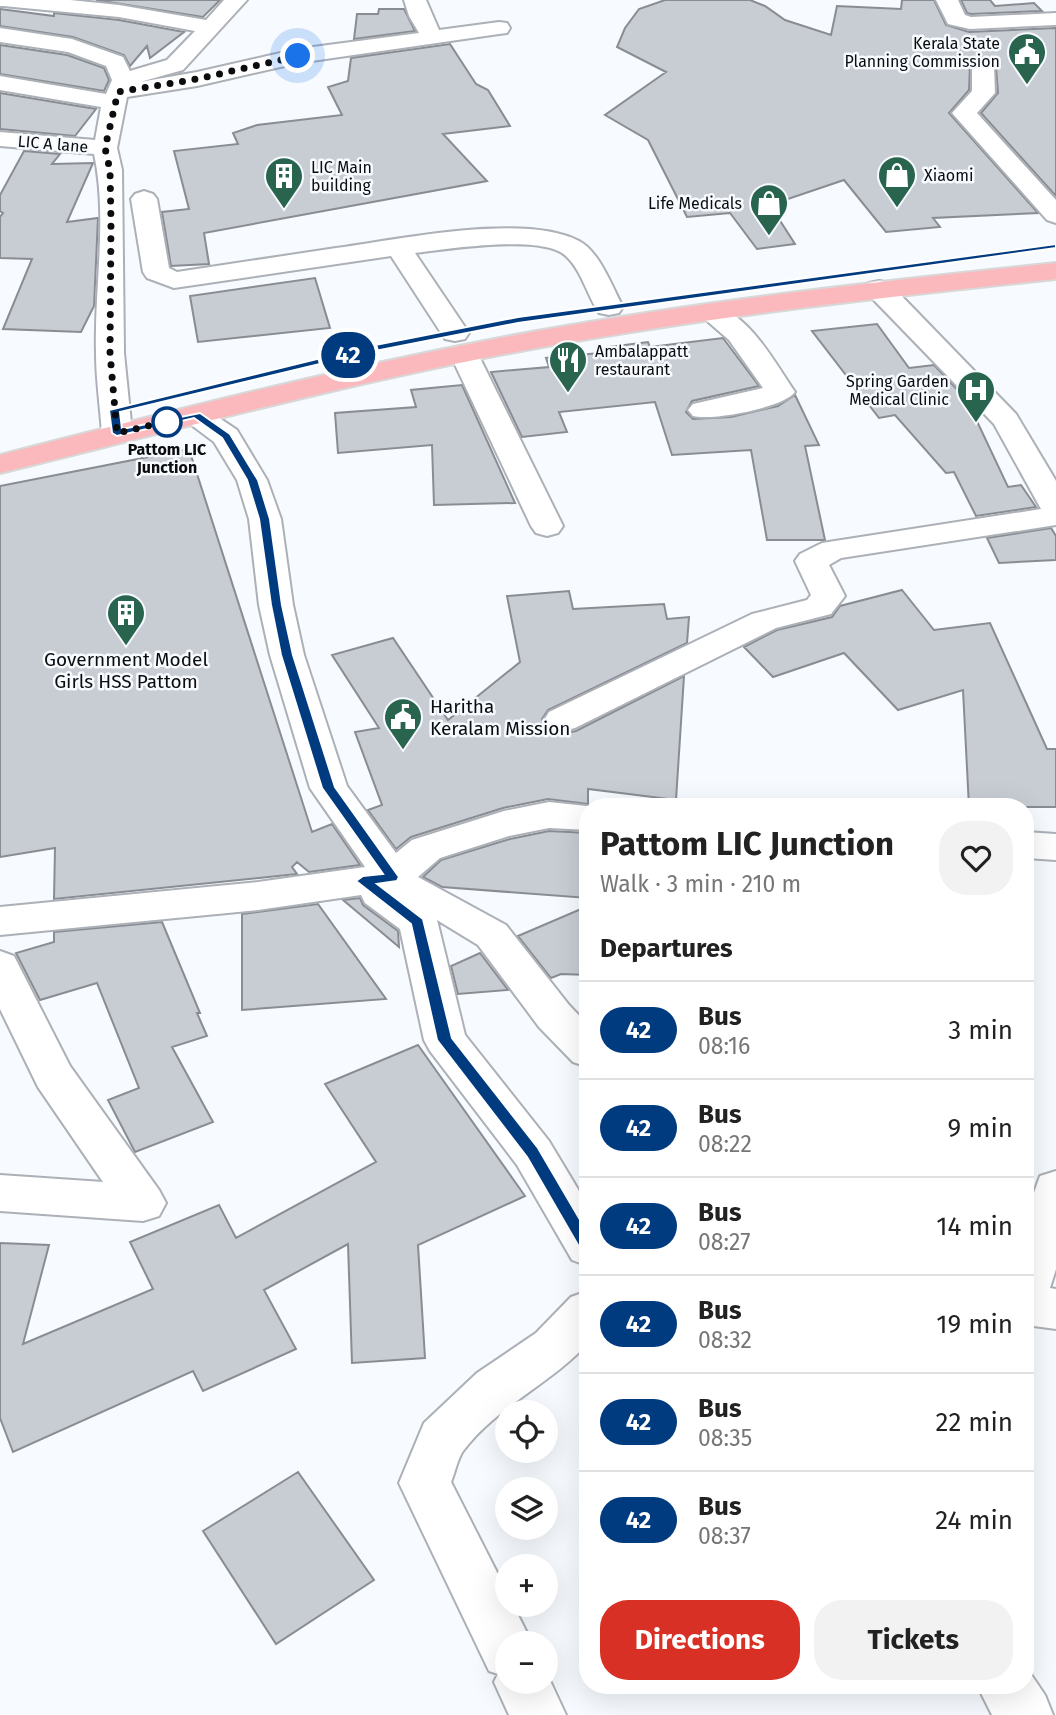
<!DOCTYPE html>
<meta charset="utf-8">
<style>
body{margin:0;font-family:"Fira Sans",sans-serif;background:#f2f2f2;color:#222;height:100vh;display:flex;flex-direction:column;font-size:26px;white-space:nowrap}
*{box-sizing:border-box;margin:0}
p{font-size:23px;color:#767676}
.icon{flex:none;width:38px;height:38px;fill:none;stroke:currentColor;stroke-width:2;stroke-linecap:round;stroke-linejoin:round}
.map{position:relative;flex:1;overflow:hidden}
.sheet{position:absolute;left:579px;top:798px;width:455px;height:896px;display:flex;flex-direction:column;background:#fff;border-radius:28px;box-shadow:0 7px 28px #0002}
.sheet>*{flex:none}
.badge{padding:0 14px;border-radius:23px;font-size:24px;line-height:46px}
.fabs{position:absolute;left:495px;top:1400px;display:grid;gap:14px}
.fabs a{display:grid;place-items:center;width:63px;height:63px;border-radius:50%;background:#fff;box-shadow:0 7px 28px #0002;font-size:35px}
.you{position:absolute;width:35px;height:35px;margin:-18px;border:5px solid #fff;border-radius:50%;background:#1a73e8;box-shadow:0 0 0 10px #1a73e833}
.map>.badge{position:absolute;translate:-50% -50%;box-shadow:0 0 0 4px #fff}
h2{padding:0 21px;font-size:26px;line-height:63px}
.round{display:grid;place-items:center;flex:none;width:74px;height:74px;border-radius:28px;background:#f2f2f2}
.head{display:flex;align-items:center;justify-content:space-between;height:119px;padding:0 21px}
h1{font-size:33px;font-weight:700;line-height:52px}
.action{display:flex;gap:14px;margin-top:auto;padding:14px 21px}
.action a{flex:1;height:80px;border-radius:28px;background:#d93025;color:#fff;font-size:28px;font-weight:700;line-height:80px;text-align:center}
.action a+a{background:#f2f2f2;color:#222}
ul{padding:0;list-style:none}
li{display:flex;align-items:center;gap:21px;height:98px;padding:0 21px;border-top:2px solid #e0e0e0}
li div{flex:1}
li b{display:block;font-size:26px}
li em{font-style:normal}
li .badge{min-width:77px;font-weight:700;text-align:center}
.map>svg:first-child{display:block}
</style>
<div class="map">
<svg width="1056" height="1715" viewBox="0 0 1056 1715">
<rect width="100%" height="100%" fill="#f7fafe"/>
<path fill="#c8ccd3" stroke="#898d93" stroke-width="2" d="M96 0H220L203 17Z
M665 0H750L765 6 785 20 831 35 837 6 901 9 902 0H934L946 25 969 32 1056 28V196L981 113 998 93 996 66 992 59 982 57 974 59 970 66 969 90 949 113 1038 213 933 218 940 227 886 232 844 180 770 205 795 244 757 249 730 213 687 217 648 140 605 115 666 72 617 47 625 28 639 9Z
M961 0H990L995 6 1034 3 1042 11 971 14 967 13Z
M0 9 54 16V13L119 20 184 32 150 58 147 46 130 66 124 55 73 37 0 26Z
M379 9H404L415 31 354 39 357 14H378Z
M450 44 476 84 488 90 510 126 443 134 487 181 204 233 209 264 171 266 162 212 189 209 174 151 238 144 233 133 257 125 342 115 328 87 348 81 351 58Z
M0 45 67 55 104 68 109 80 104 91 0 74Z
M0 93 96 109 75 136 0 129Z
M24 151 60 154 52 164 93 163 67 222 98 218 94 306 81 332 3 329 32 259 0 258V217L3 213 0 211V195Z
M315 278 330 328 198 342 190 296Z
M877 324 909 368 934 365 967 400 1008 487 1021 485 1036 507 976 516 954 472 946 473 895 415 879 418 812 331Z
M723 338 759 386 692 401 686 412 693 419 731 417 778 406 795 395 819 445 805 446 825 540H767L751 450 672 455 655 402 559 412 567 432 522 437 491 372 549 367 546 358 611 352 608 347 648 342 650 347Z
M462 385 515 503 434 505 432 445 338 453 335 413 416 407 411 390Z
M189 449 312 832 332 824 360 865 309 872 297 862 292 867 297 874 54 899 55 848 0 857V486Z
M1051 528 1056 536V560L999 563 987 538Z
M902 590 934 630 990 623 1047 749H1056V807H969L963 690 898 710 844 653 773 677 744 647 777 630 832 617 840 606Z
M569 591 573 609 664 604 667 619 689 617 687 643 548 710 542 719 548 731 561 734 576 731 684 676 676 800 588 789V804L548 799 503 808 411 837 396 849 368 810 382 805 355 732 379 728 332 655 393 638 448 720 520 662 507 596Z
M549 831 588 833V898L442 887 423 877 441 860 510 839Z
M360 898 363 905 398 931 399 947 343 900Z
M318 904 386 999 242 1010V914Z
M588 906V975L561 974 551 978 518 936Z
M162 922 200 1013H197L207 1036 172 1047 213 1122 135 1152 108 1100 139 1088 97 983 40 1000 16 953 54 942V932Z
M480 953 508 990 458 994 451 966Z
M418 1045 525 1196 418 1245 425 1358 352 1363 348 1244 264 1290 296 1349 203 1391 193 1371 13 1452 0 1418V1243L49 1245 23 1344 153 1289 130 1242 219 1205 236 1238 376 1162 325 1084Z
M298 1472 374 1580 276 1644 203 1531Z"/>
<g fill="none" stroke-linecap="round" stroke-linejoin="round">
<defs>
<path id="minor" d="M0 0H70L119 5 206 20 224 0H247L183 70 140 82 197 72 298 49 419 33 409 16 404 0H426L439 30 499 22 507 23 510 28 507 33 499 34 298 63 197 86 127 97 117 148 122 170 124 353 132 433 128 439 117 442 106 439 102 433C100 406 96 379 96 353 94 288 108 218 94 154L0 146V132L95 140 101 107 0 90V76L106 94 112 80 106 66 68 52 0 42V28L72 39 123 57 130 71 167 60 195 31 119 17 3 6H0Z
M936 0H958L965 15 971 17 1056 13V25L970 29 948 24Z
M983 60 991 62 994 67 995 93 977 113 1056 200V223L1047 220 952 113 972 91V67L975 62Z
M144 191 153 194 157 199 169 268 177 272C230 264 283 256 336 248 396 240 526 212 579 241 600 252 612 287 623 307L619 313 609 315 599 313C587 295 582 271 566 256 543 234 447 249 415 253L469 333 465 339 455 341 445 339 391 256 174 288 147 278 143 272 131 199 135 194Z
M879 281 889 283 1016 414 1056 481V525L841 558 829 565 845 596 831 614 776 628 575 728 562 731 549 728 544 720 549 712 752 614 807 600 811 595 795 561 800 554 822 543 1041 509 994 424 869 295 866 289 869 283Z
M712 305C750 314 774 362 795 392 783 408 712 421 693 416L688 410 693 404 763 388 729 340 698 313 702 307Z
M464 346 474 348 478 354 563 526 558 533 547 536 536 533 531 526 450 354 454 348Z
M196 406 206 409 237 430 267 480 281 519 293 605 304 655 347 786 396 853 412 840 504 811 549 802 596 807H588V830L549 828 509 836 440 858 418 877 506 925 569 1005 588 1025V1067L573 1062 539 1027 478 945 437 920 465 1035 549 1141 588 1206V1266L572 1260 517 1165 430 1051 424 1040 400 929 365 903 361 895 258 910 0 935V907L258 882 365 867 310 788 270 655 259 605 249 519 237 480 214 442 186 421 181 415 186 409Z
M1026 832 1056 834V860L1026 858Z
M0 951 14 956 70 1066 159 1190 166 1203 159 1216 143 1221 0 1211V1175L103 1182 38 1087 0 1009Z
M1056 1171V1269L1050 1288 1056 1289V1329L1026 1325V1215L1040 1176Z
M588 1291V1343C551 1384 497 1406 463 1451 457 1460 455 1473 451 1482L508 1594V1605H513L532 1643H508V1682H546V1672L566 1715H509L494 1682 498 1674 489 1671 399 1483 424 1423 477 1373 536 1333 571 1297Z
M1026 1667 1045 1695 1053 1715H992L977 1685H1026Z"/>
<path id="major" d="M1056 263V279C882 297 709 317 537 348 356 381 178 429 0 473V455C178 409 356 364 537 331 709 300 882 281 1056 263Z"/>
</defs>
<use href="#minor" stroke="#acb0b7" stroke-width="4"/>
<use href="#major" stroke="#d8d8d8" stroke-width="4"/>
<use href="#minor" fill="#fff" fill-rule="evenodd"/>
<use href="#major" fill="#fbb9bd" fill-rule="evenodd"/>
</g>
<path fill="#003b80" stroke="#fff" stroke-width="2" d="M1056 244V248L518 323 370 352 120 412 122 429 200 413 230 434 258 480 270 519 282 605 293 655 335 787 399 877 397 881 377 884 423 919 452 1038 538 1148 596 1247 594 1252H582L527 1157 437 1040 411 924 356 881 363 876 383 874 322 788 281 655 271 605 259 519 247 480 222 438 194 418 117 436 112 433 109 410 370 346 518 317Z"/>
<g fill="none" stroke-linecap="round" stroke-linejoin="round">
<path stroke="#0a0c0e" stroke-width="7" stroke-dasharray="0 12.6" d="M167 422 170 421 117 433 110 353 111 222 110 170 105 148 118 92 197 79 298 56"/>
</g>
<defs>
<symbol id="civic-pin" viewBox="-11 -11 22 30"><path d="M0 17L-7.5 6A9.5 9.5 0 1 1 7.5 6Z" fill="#28644e" stroke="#f7fafe"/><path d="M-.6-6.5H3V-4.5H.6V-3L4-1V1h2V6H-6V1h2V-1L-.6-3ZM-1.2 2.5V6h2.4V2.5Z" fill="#fff"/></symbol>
<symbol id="shop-pin" viewBox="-11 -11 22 30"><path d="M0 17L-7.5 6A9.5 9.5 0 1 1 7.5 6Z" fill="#28644e" stroke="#f7fafe"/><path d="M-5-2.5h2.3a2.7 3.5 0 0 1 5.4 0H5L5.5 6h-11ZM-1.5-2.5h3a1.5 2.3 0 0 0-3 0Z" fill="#fff"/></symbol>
<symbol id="building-pin" viewBox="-11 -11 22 30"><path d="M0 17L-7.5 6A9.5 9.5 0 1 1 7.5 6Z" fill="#28644e" stroke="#f7fafe"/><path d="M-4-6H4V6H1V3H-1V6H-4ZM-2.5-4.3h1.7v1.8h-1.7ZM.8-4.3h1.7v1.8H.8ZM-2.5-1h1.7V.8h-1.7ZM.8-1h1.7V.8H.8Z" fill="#fff"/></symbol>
<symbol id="restaurant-pin" viewBox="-11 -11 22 30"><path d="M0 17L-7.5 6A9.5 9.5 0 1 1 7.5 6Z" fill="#28644e" stroke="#f7fafe"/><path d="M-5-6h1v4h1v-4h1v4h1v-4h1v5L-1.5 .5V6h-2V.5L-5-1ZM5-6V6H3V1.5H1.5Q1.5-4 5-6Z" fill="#fff"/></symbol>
<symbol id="hospital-pin" viewBox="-11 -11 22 30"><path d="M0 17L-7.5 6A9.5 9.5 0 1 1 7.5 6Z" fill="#28644e" stroke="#f7fafe"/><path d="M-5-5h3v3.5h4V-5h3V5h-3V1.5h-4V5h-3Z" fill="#fff"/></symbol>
</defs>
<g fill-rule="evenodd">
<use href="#civic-pin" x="1005" y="30" width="44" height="60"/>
<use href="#shop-pin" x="875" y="153" width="44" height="60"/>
<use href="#building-pin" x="262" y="154" width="44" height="60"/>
<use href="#shop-pin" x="747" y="181" width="44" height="60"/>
<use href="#restaurant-pin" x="546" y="338" width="44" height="60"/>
<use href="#hospital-pin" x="954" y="368" width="44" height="60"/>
<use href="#building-pin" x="104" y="591" width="44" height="60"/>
<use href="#civic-pin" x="381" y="695" width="44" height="60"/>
</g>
<circle fill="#fff" stroke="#003b80" stroke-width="3.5" cx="167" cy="422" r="14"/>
<g text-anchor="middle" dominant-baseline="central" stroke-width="5" stroke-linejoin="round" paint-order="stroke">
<g font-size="16" fill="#0a0c0e" stroke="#f7fafe" text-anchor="end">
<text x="1000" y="43">Kerala State<tspan x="1000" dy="18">Planning Commission</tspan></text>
<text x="311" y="167" text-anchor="start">LIC Main<tspan x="311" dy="18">building</tspan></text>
<text x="924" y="175" text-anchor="start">Xiaomi</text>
<text x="742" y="203">Life Medicals</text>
<text x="595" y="351" text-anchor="start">Ambalappatt<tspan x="595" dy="18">restaurant</tspan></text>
<text x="949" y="381">Spring Garden<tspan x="949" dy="18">Medical Clinic</tspan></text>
</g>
<g font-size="16" fill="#0a0c0e" stroke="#f7fafe">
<text transform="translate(53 144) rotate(5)">LIC A lane</text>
</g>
<g font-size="16" font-weight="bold" fill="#0a0c0e" stroke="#f7fafe">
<text x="167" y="449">Pattom LIC<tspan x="167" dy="18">Junction</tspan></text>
</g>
<g font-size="19" fill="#0a0c0e" stroke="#f7fafe">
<text x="126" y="659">Government Model<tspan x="126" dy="22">Girls HSS Pattom</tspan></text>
<text x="430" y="706" text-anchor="start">Haritha<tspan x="430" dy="22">Keralam Mission</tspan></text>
</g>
</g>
</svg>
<div class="fabs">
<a><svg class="icon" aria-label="locate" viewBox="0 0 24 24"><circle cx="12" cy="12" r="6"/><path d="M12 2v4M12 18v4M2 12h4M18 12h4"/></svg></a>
<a><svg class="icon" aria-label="layers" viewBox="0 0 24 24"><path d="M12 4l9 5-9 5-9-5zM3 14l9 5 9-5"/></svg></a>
<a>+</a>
<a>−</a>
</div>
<div class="you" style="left:298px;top:56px"></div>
<b class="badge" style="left:348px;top:355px;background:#003b80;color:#fff">42</b>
<section class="sheet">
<div class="head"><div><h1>Pattom LIC Junction</h1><p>Walk · 3 min · 210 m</p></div><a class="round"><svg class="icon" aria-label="heart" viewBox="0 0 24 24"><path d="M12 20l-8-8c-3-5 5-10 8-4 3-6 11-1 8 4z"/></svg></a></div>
<h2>Departures</h2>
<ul>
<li><span class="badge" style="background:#003b80;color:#fff">42</span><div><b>Bus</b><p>08:16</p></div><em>3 min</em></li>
<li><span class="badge" style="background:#003b80;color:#fff">42</span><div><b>Bus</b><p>08:22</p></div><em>9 min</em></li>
<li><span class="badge" style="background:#003b80;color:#fff">42</span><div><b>Bus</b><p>08:27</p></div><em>14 min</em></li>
<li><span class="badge" style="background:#003b80;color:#fff">42</span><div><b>Bus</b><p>08:32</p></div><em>19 min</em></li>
<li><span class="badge" style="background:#003b80;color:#fff">42</span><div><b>Bus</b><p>08:35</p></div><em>22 min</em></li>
<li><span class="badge" style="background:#003b80;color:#fff">42</span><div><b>Bus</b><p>08:37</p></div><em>24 min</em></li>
</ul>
<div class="action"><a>Directions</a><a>Tickets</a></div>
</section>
</div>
